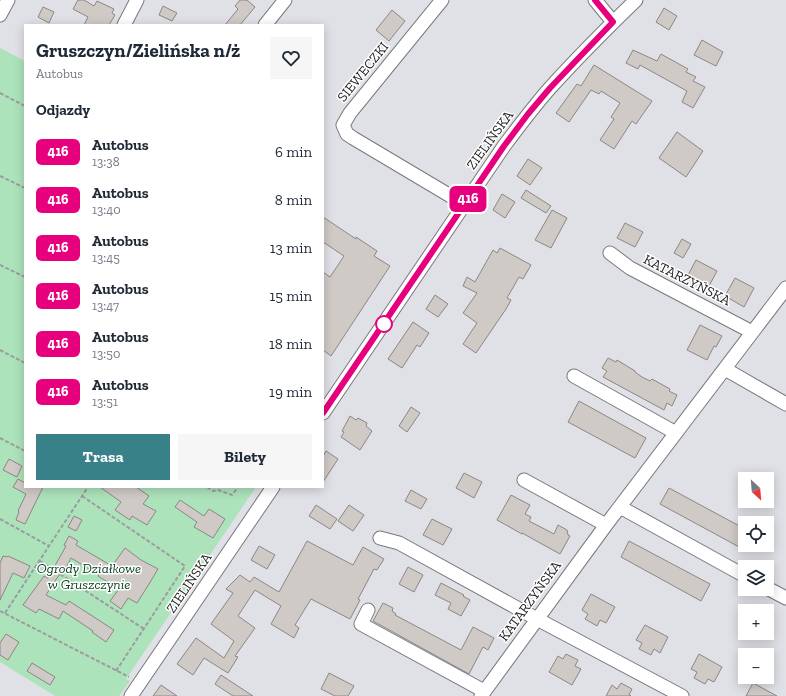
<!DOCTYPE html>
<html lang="pl">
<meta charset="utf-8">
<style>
body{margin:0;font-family:"Zilla Slab",serif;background:#f6f6f7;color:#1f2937;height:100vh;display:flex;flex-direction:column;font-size:15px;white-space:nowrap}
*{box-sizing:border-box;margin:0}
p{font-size:13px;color:#747a83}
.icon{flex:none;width:22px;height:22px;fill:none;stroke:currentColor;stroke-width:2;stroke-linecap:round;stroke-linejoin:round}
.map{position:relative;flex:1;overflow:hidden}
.panel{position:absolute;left:24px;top:24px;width:300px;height:464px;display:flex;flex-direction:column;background:#fff;border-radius:0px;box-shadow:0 2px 10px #0003}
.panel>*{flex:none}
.badge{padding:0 8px;border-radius:6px;font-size:14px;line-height:26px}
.needle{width:26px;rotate:154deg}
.tools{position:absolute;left:738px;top:472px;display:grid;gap:8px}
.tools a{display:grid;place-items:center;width:36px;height:36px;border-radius:0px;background:#fff;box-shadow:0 2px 10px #0003;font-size:20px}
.map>.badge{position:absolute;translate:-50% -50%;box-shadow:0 0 0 2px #fff}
h2{padding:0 12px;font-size:15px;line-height:36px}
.round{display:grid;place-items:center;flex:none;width:42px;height:42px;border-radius:0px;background:#f6f6f7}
.headline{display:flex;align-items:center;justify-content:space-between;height:68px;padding:0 12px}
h1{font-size:19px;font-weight:800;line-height:30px}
.button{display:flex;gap:8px;margin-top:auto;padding:8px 12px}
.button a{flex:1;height:46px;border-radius:0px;background:#398188;color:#fff;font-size:16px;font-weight:800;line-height:46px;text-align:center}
.button a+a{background:#f6f6f7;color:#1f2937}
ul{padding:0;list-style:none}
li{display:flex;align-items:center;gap:12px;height:48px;padding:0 12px}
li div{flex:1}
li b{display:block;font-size:15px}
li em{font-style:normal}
li .badge{min-width:44px;font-weight:700;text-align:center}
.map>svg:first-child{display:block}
</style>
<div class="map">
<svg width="786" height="696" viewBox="0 0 786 696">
<rect width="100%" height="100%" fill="#e0e1e6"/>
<path fill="#ade3bb" d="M0 48 25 61V487H256L126 679 130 681 119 696H55L0 662Z"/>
<path fill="#d0cac7" stroke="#8c8684" d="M78 0H84L94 6 97 1 114 9 112 13 115 15 109 25H84L88 17 73 9Z
M240 0H247L255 7 240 25H225L238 9 235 6Z
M163 6 177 13 172 21 159 15Z
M43 7 54 12 49 23 38 17Z
M664 8 677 16 669 30 656 22Z
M392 10 405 21 389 41 376 30Z
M702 40 723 52 716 66 694 55Z
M633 50 657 61 661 54 688 69 686 72 696 77 693 81 705 87 693 108 682 102 687 91 640 65 638 69 626 63Z
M594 65 652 101 636 124 632 121 614 149 600 140 614 119 611 117 620 103 601 91 599 94 591 90 569 122 556 113 577 84 581 86Z
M677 132 703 151 686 177 659 158Z
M528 159 542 168 530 185 517 176Z
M526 190 551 206 546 213 521 198Z
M502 194 515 202 505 218 493 210Z
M552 210 567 218 551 248 535 240Z
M323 217 356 239V237L377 251 374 256 390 266 331 356 323 350V272L330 277 344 256 323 242Z
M625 223 643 232 635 247 617 238Z
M682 239 691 244 683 258 674 253Z
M500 248 531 265 523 279 519 277 507 298 511 300 506 309 476 353 463 344 477 323 463 313 477 293 463 286 467 277 475 282 493 250 497 253Z
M696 260 717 271 708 288 687 277Z
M735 278 754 288 744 307 725 296Z
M435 295 448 304 438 317 426 309Z
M413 322 429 333 420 347 417 345 402 368 388 359Z
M700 325 722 336 716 347 714 346 707 360 687 350Z
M608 358 616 362 617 360 635 371V372L642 377 650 381 652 379 670 389 669 391 677 395 672 406 667 403 664 410 603 377 607 371 602 368Z
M579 401 646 438 635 458 568 422Z
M411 407 420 413 407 432 399 426Z
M350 416 356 420 358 418 367 423 366 426 372 431 360 450 341 437 344 432 342 431Z
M326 451 338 459 323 482V456Z
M9 459 22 466 17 477 3 470Z
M464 473 482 482 474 498 456 488Z
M18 479 25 483V487H43L25 524 16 520 19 512 18 511 26 494 13 487Z
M100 487H136L149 496 143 504 156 511 147 525 132 516 130 520 115 510 121 502Z
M669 488 745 529V540L741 548 660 504Z
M411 490 427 499 421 509 405 501Z
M511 495 530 505 525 514 531 517 529 521 554 534 558 525 567 530 568 535 570 536 560 554 522 533V534L497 520Z
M180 500 204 516 209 509 225 519 213 538 194 527 197 522 175 507Z
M316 505 337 519 330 529 309 516Z
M349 505 364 515 353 531 338 521Z
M74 516 82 520 76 531 68 527Z
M432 519 452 529 443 545 423 535Z
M69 536 78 541 76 545 112 566 125 548 141 560 158 569 149 584 137 603 128 598 121 609 110 601 119 589 98 576 99 575 71 558 65 570 63 569 46 595 66 605 69 601 114 630 106 642 92 632 93 631 63 611 59 619 39 609 36 613 23 605 44 576 48 578 66 546 64 545Z
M307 541 353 565 363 547 384 559 377 570 374 569 358 599 360 600 350 619 311 599 295 625 299 628 294 638 271 624 281 606 255 590 238 616 255 628 235 656 238 657 228 673 204 658 193 675 177 664 196 638 224 658 234 641 211 624 233 593 226 589 240 575 250 582 254 577 279 592Z
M629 541 710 584 701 601 621 557Z
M259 546 275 555 267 569 251 560Z
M3 556 7 557 8 556 30 566 24 578 13 573 0 600V563Z
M408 567 423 575 414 592 399 584Z
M441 583 464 595 463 596 470 600 461 616 448 609 451 603 435 595Z
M591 594 615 607 606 623 600 620 597 626 585 619 588 614 582 610Z
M383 603 393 608 392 611 396 614 395 615 461 650 473 627 494 638 488 650 483 647 469 674 373 621Z
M645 625 668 637 660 653 654 649 651 655 639 649 642 643 636 640Z
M6 634 19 642 8 660 0 655V643Z
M566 654 578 660 575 666 581 669 572 685 549 672 558 656 563 659Z
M699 654 722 667 714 682 708 679 705 684 694 678 697 672 691 669Z
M32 663 55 677 50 685 27 671Z
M329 673 354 686 348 696H335L321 689Z
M221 675 253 696H233L215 684Z
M621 683 632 689 629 695 631 696H606L612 685 617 689Z
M753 683 777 696H746Z
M161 685 177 696H153Z"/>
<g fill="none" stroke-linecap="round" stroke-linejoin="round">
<defs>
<path id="minor" d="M442 0 350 113 343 125 347 134 353 138 464 204
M595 0 613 22
M0 15 8 0
M124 25 137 0
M265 25 285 0
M610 253 630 268 752 332
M725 369 786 404
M574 376 676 433
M323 413 504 146C519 126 534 106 550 88 578 57 607 28 636 0
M524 480 606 525
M620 507 745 576
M380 538 399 543 537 619 682 696
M767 588 786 598
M368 610 361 624 484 691
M131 696 273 487
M481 696 606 525 786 288"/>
</defs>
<use href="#minor" stroke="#78797e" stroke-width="15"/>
<path stroke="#9b9ca0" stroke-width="2" stroke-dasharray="4 2" stroke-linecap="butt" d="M0 93 25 106
M0 176 25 188
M0 265 25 277
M0 350 25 363
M0 438 25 451
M207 487 213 491 218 490 232 495 238 487
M82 496 185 566 116 671
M0 519 49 546
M40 561 144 629
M0 611 129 677
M5 613 49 546 88 487"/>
<use href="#minor" stroke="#fff" stroke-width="13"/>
</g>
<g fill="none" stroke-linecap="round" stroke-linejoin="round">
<defs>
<path id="line" d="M323 413 504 146 528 114 550 88 613 22 595 0"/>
</defs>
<use href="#line" stroke="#fff" stroke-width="9"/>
<use href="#line" stroke="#e6007e" stroke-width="6"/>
</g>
<circle fill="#fff" stroke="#e6007e" stroke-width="2" cx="384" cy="324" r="8"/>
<g text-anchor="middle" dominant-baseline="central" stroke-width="3" stroke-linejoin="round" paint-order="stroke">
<g font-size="14" fill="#232325" stroke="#fff">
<text transform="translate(363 72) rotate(-51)">SIEWECZKI</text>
<text transform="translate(490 140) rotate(-54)">ZIELIŃSKA</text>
<text transform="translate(687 280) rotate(27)">KATARZYŃSKA</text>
<text transform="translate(189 583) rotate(-56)">ZIELIŃSKA</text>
<text transform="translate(530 601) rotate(-54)">KATARZYŃSKA</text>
</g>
<g font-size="14" font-style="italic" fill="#0b4222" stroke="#fff">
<text x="89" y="568">Ogrody Działkowe<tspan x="89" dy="16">w Gruszczynie</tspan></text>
</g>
</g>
</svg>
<div class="tools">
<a><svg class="needle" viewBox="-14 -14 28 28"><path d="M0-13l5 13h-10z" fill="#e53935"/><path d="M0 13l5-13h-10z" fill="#747a83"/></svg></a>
<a><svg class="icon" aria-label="locate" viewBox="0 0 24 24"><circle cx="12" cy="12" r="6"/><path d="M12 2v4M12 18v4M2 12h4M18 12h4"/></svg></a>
<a><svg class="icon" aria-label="layers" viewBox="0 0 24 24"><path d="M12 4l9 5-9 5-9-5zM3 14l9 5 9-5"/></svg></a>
<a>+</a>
<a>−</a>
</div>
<b class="badge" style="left:468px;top:199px;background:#e6007e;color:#fff">416</b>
<section class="panel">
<div class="headline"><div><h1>Gruszczyn/Zielińska n/ż</h1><p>Autobus</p></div><a class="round"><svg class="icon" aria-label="heart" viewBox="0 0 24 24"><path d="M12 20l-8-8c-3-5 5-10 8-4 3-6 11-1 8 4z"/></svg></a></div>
<h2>Odjazdy</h2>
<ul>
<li><span class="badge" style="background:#e6007e;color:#fff">416</span><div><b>Autobus</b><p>13:38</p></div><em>6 min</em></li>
<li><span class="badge" style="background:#e6007e;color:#fff">416</span><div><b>Autobus</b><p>13:40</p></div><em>8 min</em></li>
<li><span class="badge" style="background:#e6007e;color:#fff">416</span><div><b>Autobus</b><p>13:45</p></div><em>13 min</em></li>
<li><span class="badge" style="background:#e6007e;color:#fff">416</span><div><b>Autobus</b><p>13:47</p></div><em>15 min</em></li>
<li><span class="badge" style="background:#e6007e;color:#fff">416</span><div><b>Autobus</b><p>13:50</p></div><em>18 min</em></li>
<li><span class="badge" style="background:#e6007e;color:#fff">416</span><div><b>Autobus</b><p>13:51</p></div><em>19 min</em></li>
</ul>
<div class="button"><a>Trasa</a><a>Bilety</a></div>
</section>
</div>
